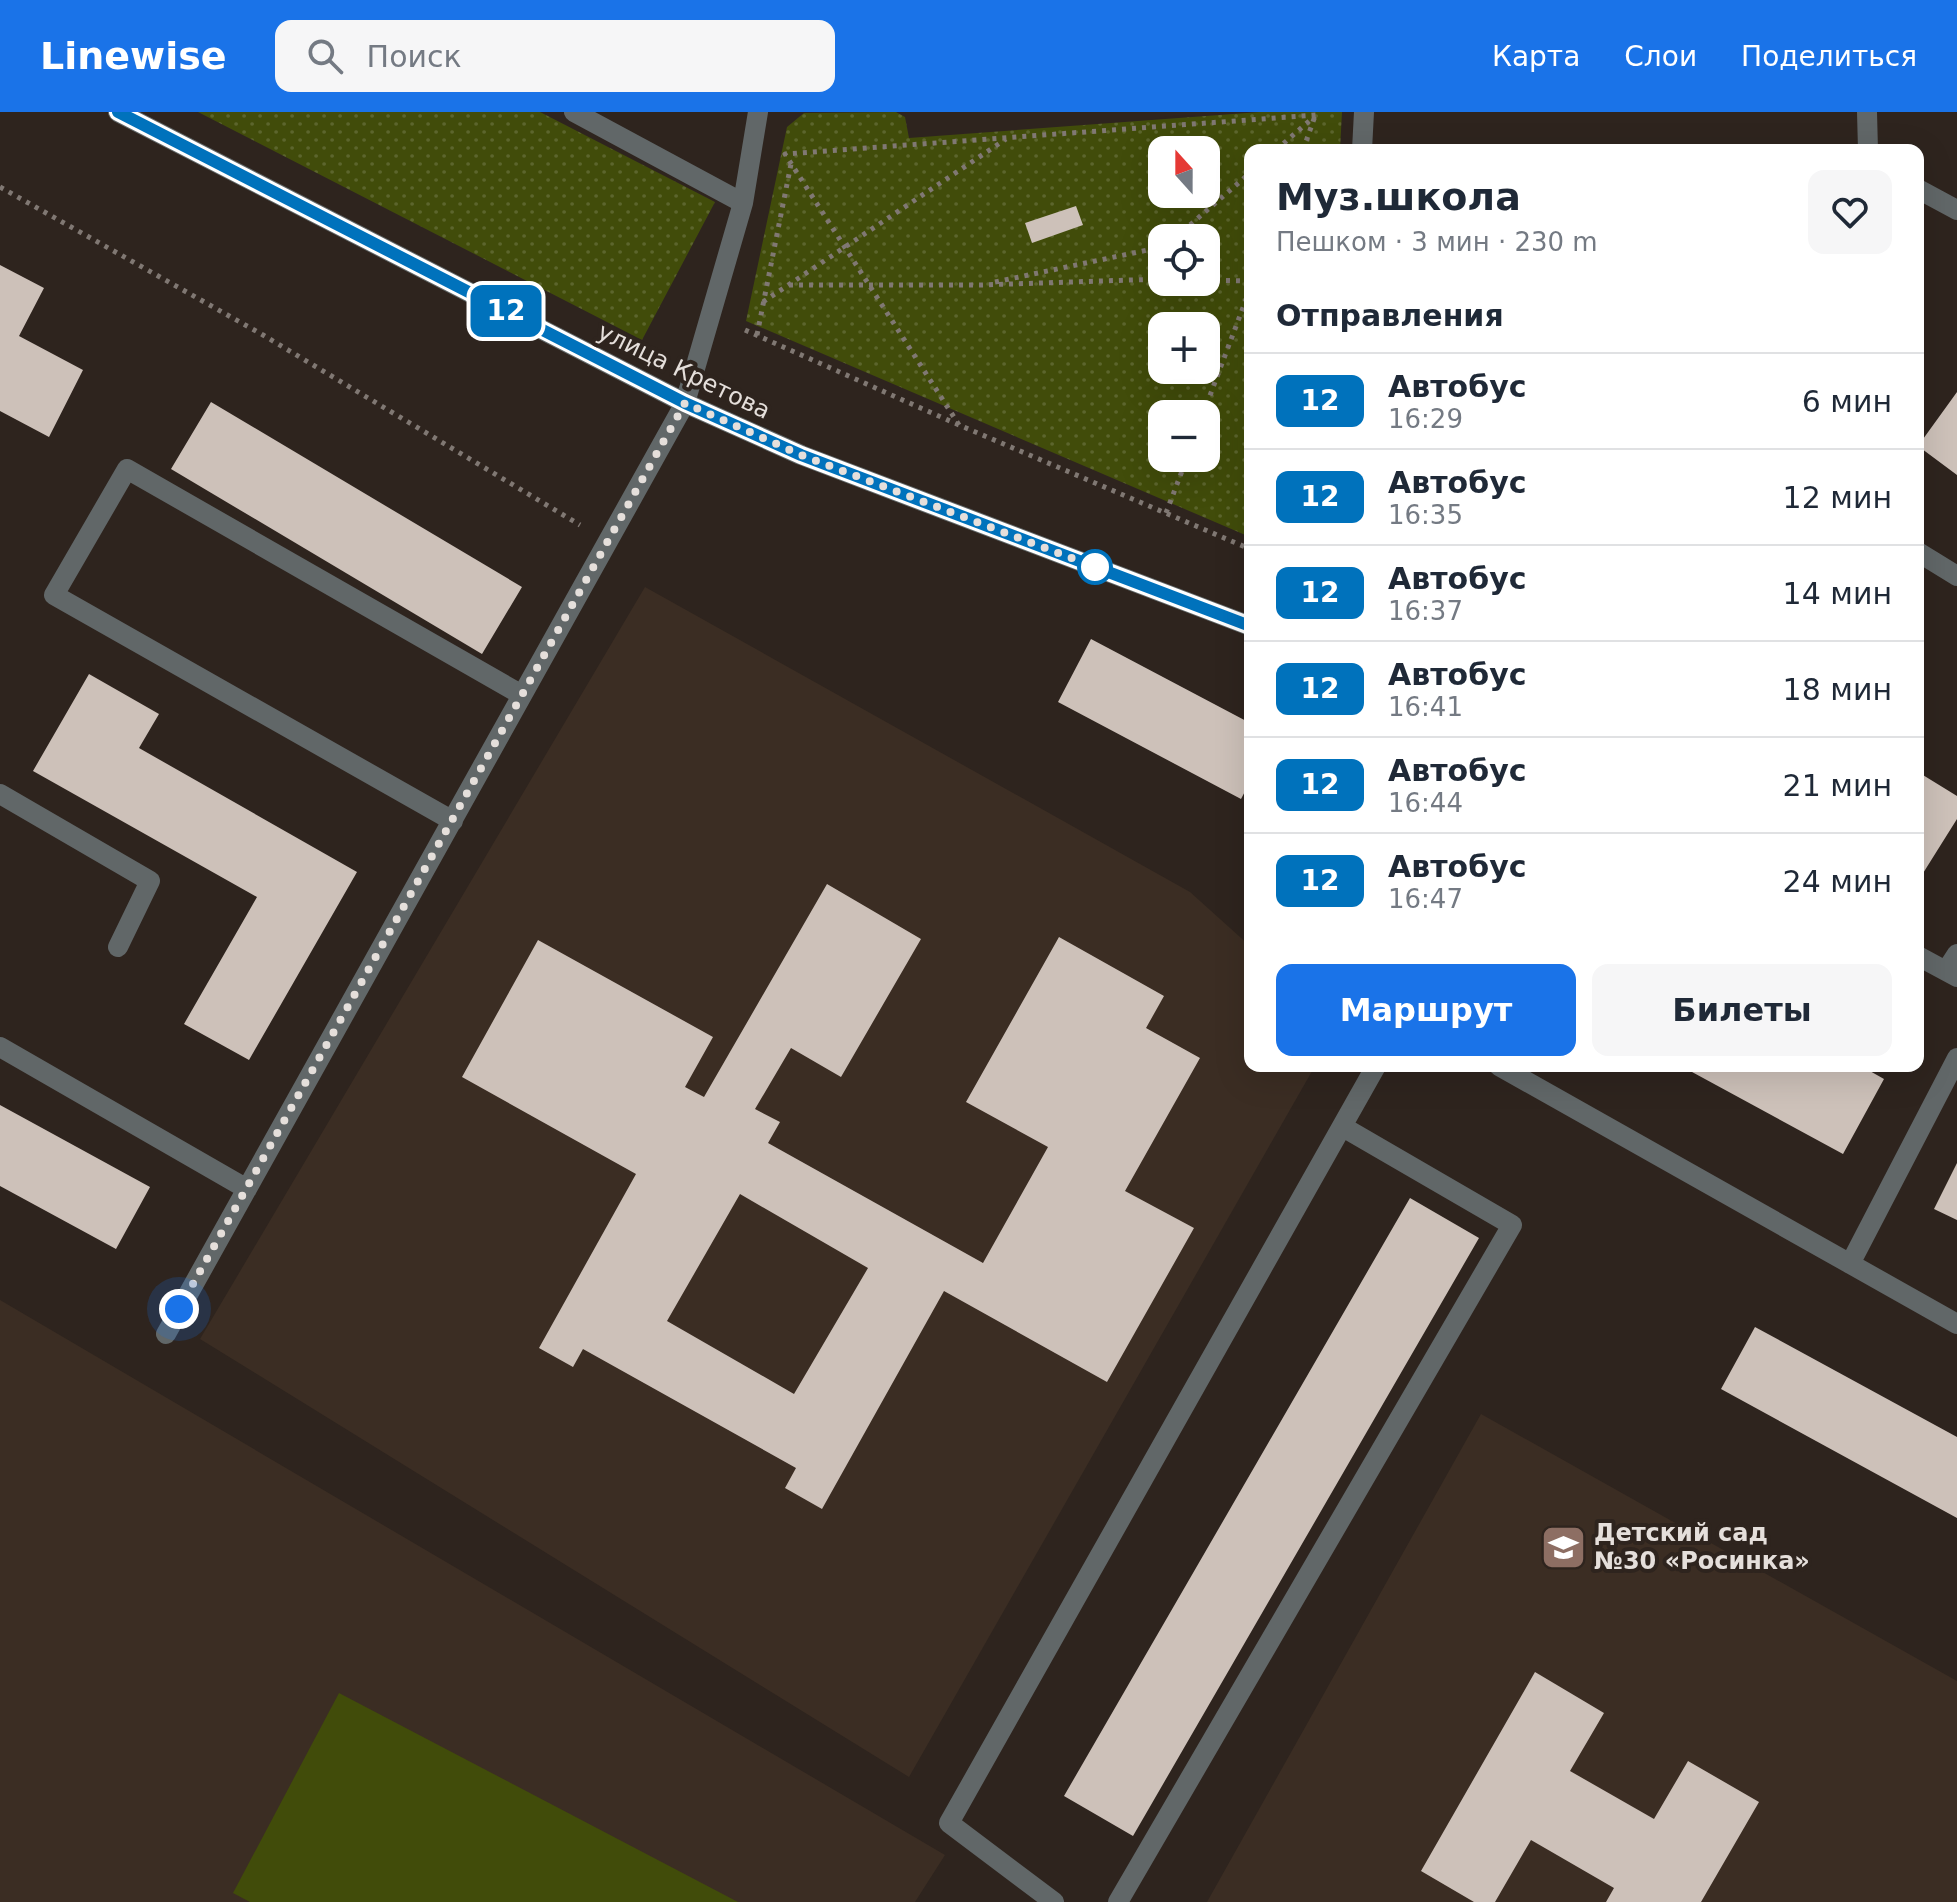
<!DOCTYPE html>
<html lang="ru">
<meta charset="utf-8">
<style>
body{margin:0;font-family:"DejaVu Sans",sans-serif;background:#f6f6f7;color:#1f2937;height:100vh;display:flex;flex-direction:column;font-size:30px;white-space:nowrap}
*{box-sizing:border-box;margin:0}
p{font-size:26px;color:#747a83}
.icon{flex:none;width:44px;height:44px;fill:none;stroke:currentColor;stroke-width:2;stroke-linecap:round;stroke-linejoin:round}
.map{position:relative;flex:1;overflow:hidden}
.sheet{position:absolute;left:1244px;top:32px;width:680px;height:928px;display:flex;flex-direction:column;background:#fff;border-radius:16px;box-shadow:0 8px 32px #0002}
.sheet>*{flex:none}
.badge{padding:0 16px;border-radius:12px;font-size:28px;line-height:52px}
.needle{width:52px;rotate:339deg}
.tools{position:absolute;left:1148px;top:24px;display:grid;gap:16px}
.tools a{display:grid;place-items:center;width:72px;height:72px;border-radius:16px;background:#fff;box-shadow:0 8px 32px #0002;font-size:40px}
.you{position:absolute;width:40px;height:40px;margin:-20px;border:6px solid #fff;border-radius:50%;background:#1a73e8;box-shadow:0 0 0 12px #1a73e833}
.map>.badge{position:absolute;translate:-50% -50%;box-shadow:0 0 0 4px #fff}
h2{padding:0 32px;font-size:30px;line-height:72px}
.round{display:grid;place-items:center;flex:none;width:84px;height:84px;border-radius:16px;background:#f6f6f7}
.headline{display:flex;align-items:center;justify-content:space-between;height:136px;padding:0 32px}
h1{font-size:38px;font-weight:800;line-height:60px}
.cta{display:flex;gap:16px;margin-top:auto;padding:16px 32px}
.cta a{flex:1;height:92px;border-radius:16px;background:#1a73e8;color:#fff;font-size:32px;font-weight:800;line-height:92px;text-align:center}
.cta a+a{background:#f6f6f7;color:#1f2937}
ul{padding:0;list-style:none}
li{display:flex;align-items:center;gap:24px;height:96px;padding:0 32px;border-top:2px solid #e0e1e3}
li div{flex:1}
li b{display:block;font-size:30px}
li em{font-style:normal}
li .badge{min-width:88px;font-weight:700;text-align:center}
header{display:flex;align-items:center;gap:48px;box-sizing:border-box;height:112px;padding:0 40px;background:#1a73e8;color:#fff}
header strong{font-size:38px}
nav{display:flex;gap:44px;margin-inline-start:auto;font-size:28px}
.search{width:560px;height:72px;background:#f6f6f7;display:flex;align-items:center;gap:20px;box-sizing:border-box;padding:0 28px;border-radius:16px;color:#747a83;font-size:30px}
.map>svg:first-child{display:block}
</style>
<header>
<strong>Linewise</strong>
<div class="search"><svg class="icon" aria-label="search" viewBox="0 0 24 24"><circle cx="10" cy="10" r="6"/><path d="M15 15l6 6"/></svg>Поиск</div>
<nav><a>Карта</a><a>Слои</a><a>Поделиться</a></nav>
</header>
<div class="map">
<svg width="1957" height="1790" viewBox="0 0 1957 1790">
<defs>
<pattern id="grass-dots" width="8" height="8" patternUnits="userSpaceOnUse" patternTransform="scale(2)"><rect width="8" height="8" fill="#414c0a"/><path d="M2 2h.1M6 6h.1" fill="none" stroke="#5c652d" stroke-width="1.8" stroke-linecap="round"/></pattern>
</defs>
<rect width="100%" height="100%" fill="#2e241e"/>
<path fill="#3b2d23" d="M645 475 1190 780 1250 834V954H1315L909 1665 200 1227Z
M0 1188 945 1743 915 1790H0Z
M1481 1302 1957 1569V1790H1207Z"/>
<path fill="url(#grass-dots)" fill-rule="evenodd" d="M198 0H540L715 90 642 228Z
M896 0 905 5 909 26 1260 0H1342L1340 38H1250V425L746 209 787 15 804 1ZM1162 38H1206V82H1162ZM1162 126H1206V170H1162ZM1162 214H1206V258H1162ZM1162 302H1206V346H1162Z"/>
<path fill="#414c0a" d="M339 1581 738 1790H250L233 1781Z"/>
<path fill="#cdc1b9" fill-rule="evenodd" d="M1076 94 1083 113 1032 131 1025 111Z
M0 153 44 176 19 224 83 258 49 325 0 299Z
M1957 280V363L1918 334Z
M211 290 522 475 482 542 171 357Z
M1091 527 1250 611V670L1241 687 1058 590Z
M89 562 159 602 139 636 357 760 249 948 184 912 257 785 33 659Z
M1918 660 1957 684V707L1920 766Z
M827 772 921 827 841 965 791 936 755 997 780 1010 768 1031 983 1151 1048 1035 966 990 1059 825 1164 884 1146 916 1200 946 1125 1079 1194 1116 1107 1270 944 1179 822 1397 785 1376 796 1356 583 1237 573 1255 539 1236 636 1062 462 965 538 828 713 925 685 975 704 985ZM740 1082 868 1156 794 1282 667 1209Z
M1681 954H1861L1884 967 1843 1042Z
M0 993 150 1075 116 1137 0 1074Z
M1957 1051V1108L1934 1097Z
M1410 1086 1479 1126 1133 1724 1064 1684Z
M1755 1215 1957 1325V1406L1721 1277Z
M1535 1560 1604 1601 1570 1659 1654 1707 1688 1649 1759 1690 1701 1790H1606L1614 1776 1531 1728 1495 1790H1474L1421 1759Z"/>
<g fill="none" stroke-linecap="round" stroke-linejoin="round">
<path stroke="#807873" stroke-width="5" stroke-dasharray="4 6" stroke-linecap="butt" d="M1276 38 1315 4
M1303 38 1315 4
M0 75 263 223 580 413
M1175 126 1250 61
M1206 168 1250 169
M995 170 1162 135
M789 173H980L1162 167
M763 190 1006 27
M745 218 959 313 1250 437
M757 223 791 52
M1203 302 1250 177
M959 313 785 42 1316 3
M1166 401 1187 346"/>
<path stroke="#616768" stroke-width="20" d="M118 0 685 291 801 343 1250 514
M574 0 743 91
M1867 0 1868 38
M1362 38 1364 0
M1918 77 1957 98
M1918 440 1957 464
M0 682 150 769 118 835
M453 709 54 483 127 357 522 583
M1918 844 1957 865
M1946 859 1957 842
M0 935 247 1077
M1499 954 1957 1212
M1850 1152 1957 946
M166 1222 685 291 743 91 758 0
M1054 1790 949 1711 1376 954
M1118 1790 1512 1113 1343 1015"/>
</g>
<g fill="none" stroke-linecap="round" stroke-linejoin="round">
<defs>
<path id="line" d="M118 0 685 291 801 343 1250 514"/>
</defs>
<use href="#line" stroke="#fff" stroke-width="18"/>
<use href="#line" stroke="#0072bc" stroke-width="12"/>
<path stroke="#e5dfdb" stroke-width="8" stroke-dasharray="0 14.4" d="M179 1197 685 291 801 343 1095 455"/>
</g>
<defs>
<symbol id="school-square" viewBox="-11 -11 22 22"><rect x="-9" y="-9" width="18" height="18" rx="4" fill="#8d6e63" stroke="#2e241e"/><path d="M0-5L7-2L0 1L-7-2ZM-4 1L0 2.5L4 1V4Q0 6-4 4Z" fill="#fff"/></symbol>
</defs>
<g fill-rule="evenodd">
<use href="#school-square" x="1538" y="1410" width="51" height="51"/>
</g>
<circle fill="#fff" stroke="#0072bc" stroke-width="4" cx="1095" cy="455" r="16"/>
<g text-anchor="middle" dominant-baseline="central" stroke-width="8" stroke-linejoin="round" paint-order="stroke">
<g font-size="24" fill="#e5dfdb" stroke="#2e241e">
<text transform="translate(684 259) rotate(26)">улица Кретова</text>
</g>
<g font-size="24" font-weight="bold" fill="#e5dfdb" stroke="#2e241e" text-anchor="start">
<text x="1594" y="1421">Детский сад<tspan x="1594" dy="28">№30 «Росинка»</tspan></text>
</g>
</g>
</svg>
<div class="tools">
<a><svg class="needle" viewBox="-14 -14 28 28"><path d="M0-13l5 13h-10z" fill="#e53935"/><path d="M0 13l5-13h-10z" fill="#747a83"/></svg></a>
<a><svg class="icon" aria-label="locate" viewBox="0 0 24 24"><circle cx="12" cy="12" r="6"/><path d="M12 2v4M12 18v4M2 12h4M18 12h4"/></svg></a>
<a>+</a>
<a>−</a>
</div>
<div class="you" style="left:179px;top:1197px"></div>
<b class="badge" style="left:506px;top:199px;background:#0072bc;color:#fff">12</b>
<section class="sheet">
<div class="headline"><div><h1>Муз.школа</h1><p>Пешком · 3 мин · 230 m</p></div><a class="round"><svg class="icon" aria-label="heart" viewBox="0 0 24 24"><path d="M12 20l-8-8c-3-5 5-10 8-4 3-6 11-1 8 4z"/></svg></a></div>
<h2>Отправления</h2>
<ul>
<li><span class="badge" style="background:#0072bc;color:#fff">12</span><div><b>Автобус</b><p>16:29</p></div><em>6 мин</em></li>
<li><span class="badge" style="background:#0072bc;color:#fff">12</span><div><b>Автобус</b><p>16:35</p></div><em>12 мин</em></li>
<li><span class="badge" style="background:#0072bc;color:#fff">12</span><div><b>Автобус</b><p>16:37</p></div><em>14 мин</em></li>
<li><span class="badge" style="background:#0072bc;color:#fff">12</span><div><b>Автобус</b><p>16:41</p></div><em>18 мин</em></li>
<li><span class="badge" style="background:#0072bc;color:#fff">12</span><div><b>Автобус</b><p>16:44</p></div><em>21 мин</em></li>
<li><span class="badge" style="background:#0072bc;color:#fff">12</span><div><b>Автобус</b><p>16:47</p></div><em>24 мин</em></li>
</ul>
<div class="cta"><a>Маршрут</a><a>Билеты</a></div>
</section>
</div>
